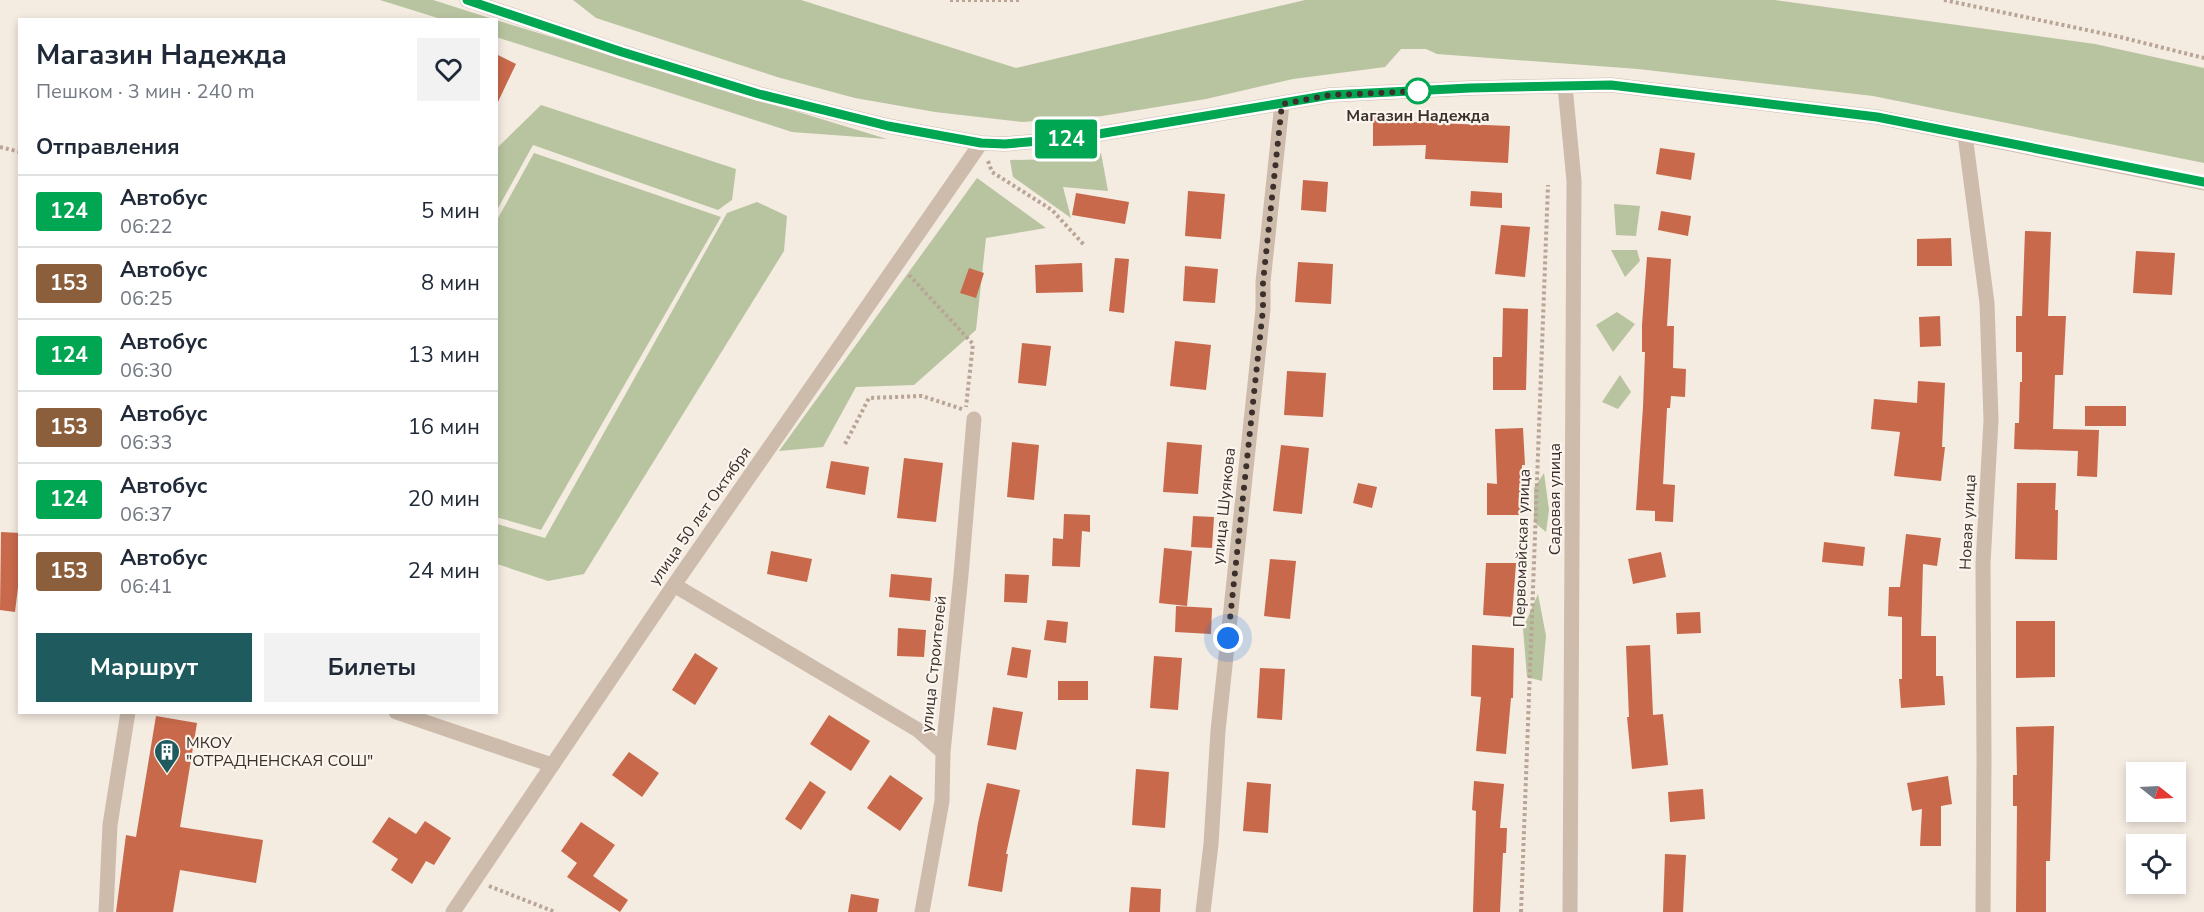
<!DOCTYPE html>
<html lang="ru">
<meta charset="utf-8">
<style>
body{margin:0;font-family:"Nunito Sans",sans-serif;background:#f2f2f3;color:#1f2937;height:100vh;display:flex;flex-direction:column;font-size:22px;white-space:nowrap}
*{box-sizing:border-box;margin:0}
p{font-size:20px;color:#747a83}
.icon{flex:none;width:33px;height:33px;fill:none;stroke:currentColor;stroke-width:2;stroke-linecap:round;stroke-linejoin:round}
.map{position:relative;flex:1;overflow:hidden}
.drawer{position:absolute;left:18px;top:18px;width:480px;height:696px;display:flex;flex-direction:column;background:#fff;border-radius:0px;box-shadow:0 3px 9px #0003}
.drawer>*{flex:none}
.badge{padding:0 12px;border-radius:4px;font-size:21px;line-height:39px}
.needle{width:39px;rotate:108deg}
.controls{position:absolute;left:2126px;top:762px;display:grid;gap:12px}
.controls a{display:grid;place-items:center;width:60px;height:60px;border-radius:0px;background:#fff;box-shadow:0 3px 9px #0003;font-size:30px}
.you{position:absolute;width:30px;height:30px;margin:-15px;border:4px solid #fff;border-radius:50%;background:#1a73e8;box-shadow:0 0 0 9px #1a73e833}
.map>.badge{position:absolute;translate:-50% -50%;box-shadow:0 0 0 3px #fff}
h2{padding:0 18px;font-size:22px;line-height:54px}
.round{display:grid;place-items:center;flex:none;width:63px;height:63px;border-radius:0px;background:#f2f2f3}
.overview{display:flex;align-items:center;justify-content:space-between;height:102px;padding:0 18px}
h1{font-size:28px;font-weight:700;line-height:45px}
.button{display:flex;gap:12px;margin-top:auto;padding:12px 18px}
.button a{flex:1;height:69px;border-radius:0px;background:#1f5a5e;color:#fff;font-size:24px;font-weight:700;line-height:69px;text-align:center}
.button a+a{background:#f2f2f3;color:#1f2937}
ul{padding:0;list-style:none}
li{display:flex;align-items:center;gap:18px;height:72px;padding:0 18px;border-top:2px solid #e0e1e3}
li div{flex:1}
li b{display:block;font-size:22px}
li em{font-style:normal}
li .badge{min-width:66px;font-weight:700;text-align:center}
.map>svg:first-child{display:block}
</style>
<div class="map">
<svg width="2204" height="912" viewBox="0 0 2204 912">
<rect width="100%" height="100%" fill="#f4ebe1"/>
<path fill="#b8c4a0" d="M380 0H433L496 20 441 19Z
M573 0H801L1016 68 1305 0H1775L2095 44 2204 68V163L1873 96 1638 69 1437 54 1426 49H1401L1385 67 1293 79 1206 99 1102 116 1022 122 935 112 855 98 777 77 596 18Z
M496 20 887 139 792 132 496 37Z
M541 105 736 169 732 200 718 210 533 145 497 210V148Z
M534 153 721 217 541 530 496 517 497 220Z
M1101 153 1108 191 1063 187 1071 218 1013 177 1010 160 1061 159Z
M977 178 1046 228 986 238 976 330 914 385 856 387 823 447 779 451Z
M757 202 787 216 784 251 584 574 548 581 497 564V524L545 538 727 213Z
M1614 204 1640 206 1636 236 1616 235Z
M1611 250H1637L1640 261 1625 277Z
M1617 312 1635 324 1613 352 1596 325Z
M1620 375 1631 392 1618 409 1602 402Z
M1544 473 1549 510 1546 532 1534 522V488Z
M1538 594 1546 636 1542 681 1527 677 1523 628Z"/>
<path fill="#c8694b" d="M496 54 516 64 496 106Z
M1411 113V122L1510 126 1508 163 1425 159 1426 145 1373 146V114Z
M1660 148 1695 153 1691 180 1656 174Z
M1303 180 1328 182 1326 212 1301 210Z
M1188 191 1225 194 1221 239 1185 236Z
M1471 191 1502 193V208L1470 206Z
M1076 193 1129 202 1125 224 1072 215Z
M1661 211 1691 216 1688 236 1658 230Z
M1501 225 1530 227 1525 277 1495 274Z
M2025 231 2051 232 2048 316H2066L2063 375H2055L2053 429 2099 430 2097 477 2077 476 2078 451 2014 449 2015 423H2019L2020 382H2022V352H2016V316H2022Z
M1951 238 1952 266H1917V239Z
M2136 251 2175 253 2172 295 2133 293Z
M1647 257 1671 259 1667 326H1674L1673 368 1686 369 1685 397 1671 396 1670 408H1667L1663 484 1675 485 1673 522 1655 521V511L1636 510 1643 407 1645 352H1642V325Z
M1115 258 1129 259 1124 313 1109 311Z
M1298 262 1333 264 1331 304 1295 302Z
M1082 263 1083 292 1036 293 1035 265Z
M1185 266 1218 269 1215 303 1183 301Z
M969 268 984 273 976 298 960 293Z
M1503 308 1528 309 1526 390H1493V357H1502Z
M1940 316 1941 346 1920 347 1919 317Z
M1175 341 1211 345 1206 390 1170 386Z
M1022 343 1051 346 1046 386 1018 383Z
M1287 371 1326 373 1323 417 1284 415Z
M1918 381 1945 383 1942 447H1945L1941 481 1894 476 1900 432 1871 429 1874 399 1917 403Z
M2085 406H2126V426H2085Z
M1523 428 1525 465H1522L1521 515H1487V483L1497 484 1495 429Z
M1012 442 1039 445 1034 500 1007 497Z
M1167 442 1202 445 1198 494 1163 492Z
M1281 445 1309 448 1302 514 1273 511Z
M904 458 943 463 936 522 897 518Z
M831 461 869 467 865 495 826 488Z
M1358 483 1377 487 1372 508 1353 503Z
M2017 483H2056L2055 510H2058L2057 560 2015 559Z
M1064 514 1090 515V532L1082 531 1080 567 1052 566 1053 538 1063 539Z
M1193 516 1214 517 1212 548 1191 547Z
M1 532 20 533V571L15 612 0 610Z
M1906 534 1941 538 1937 566 1923 564 1921 636H1936V676H1943L1945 705 1901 708 1899 679H1902V617L1888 616 1889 587H1900Z
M1824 542 1865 547 1863 566 1822 562Z
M1164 548 1192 551 1187 606 1159 603Z
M771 551 812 559 807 582 767 574Z
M1661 552 1666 577 1633 584 1628 559Z
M1270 559 1296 561 1290 619 1264 616Z
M1486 563H1516L1512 617 1483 615Z
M891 574 932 578 930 601 889 597Z
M1005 574 1029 575 1027 603 1004 602Z
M1176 606 1212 608 1211 634 1175 632Z
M1700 612 1701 633 1677 634 1676 613Z
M1047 620 1068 622 1066 643 1044 640Z
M2016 621H2055V677L2016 678Z
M898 628 926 630 924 657 897 656Z
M1472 645 1514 648 1513 698H1511L1506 754 1476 751 1481 697 1471 696Z
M1650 645 1653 715 1663 714 1668 765 1632 769 1627 717H1629L1626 646Z
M1012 647 1031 650 1027 678 1007 675Z
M695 653 718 668 695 705 672 690Z
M1154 656 1182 658 1178 710 1150 708Z
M1260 668 1285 669 1282 720 1257 718Z
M1058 681H1088V700H1058Z
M993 707 1023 712 1016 750 987 745Z
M829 715 870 741 851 771 810 744Z
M156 716 197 723 180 827 263 840 256 883 180 870 173 912H116L126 835 136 837Z
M2054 726 2050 861H2046V912H2016L2017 806H2013V775H2017L2016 727Z
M629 752 659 773 642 797 612 775Z
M1136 769 1169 772 1165 828 1132 825Z
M890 775 923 798 900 831 867 808Z
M1948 776 1952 804 1941 806V846H1920L1922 809 1912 811 1907 783Z
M810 781 826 792 801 830 785 819Z
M1474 781 1504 784 1500 828H1507L1506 853H1503L1500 912H1473L1476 811 1472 810Z
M1247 782 1271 784 1268 833 1243 831Z
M987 783 1020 790 1006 854H1008L1002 892 968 886 978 823Z
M1703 789 1705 819 1670 822 1668 792Z
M389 817 416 834 425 821 451 838 434 865 426 861 412 884 391 870 398 859 372 842Z
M581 822 615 845 593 876 628 900 620 912 567 877 577 863 561 851Z
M1665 854 1686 855 1683 912H1663Z
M1131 887 1161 889 1160 912H1129Z
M851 894 879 899 877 912H848Z"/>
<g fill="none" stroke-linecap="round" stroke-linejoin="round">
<path stroke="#b9a596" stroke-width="4" stroke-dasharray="3 3" stroke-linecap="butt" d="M950 0H1022
M1944 0 2120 37 2204 58
M0 147 20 152
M988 161 992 172 1052 210 1085 246
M909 275 973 344 966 407
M845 444 869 398 922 396 962 409
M489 886 555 912
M1521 912 1548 185"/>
<path stroke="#cdbbac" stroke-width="15" d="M467 0 622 52 759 94 888 126 981 143 1005 144 1075 138 1330 95 1470 88 1611 85 1877 117 2204 183
M1565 86 1574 181 1570 912
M1965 135 1987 303 1991 420 1983 563 1984 760 1983 912
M674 585 918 730 943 752
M396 712 552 765
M106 912 110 825 128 712
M453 912 674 585 981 143
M922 912 942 801 943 752 961 575 974 419
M1203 912 1211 844 1218 731 1263 309V282L1282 104"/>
</g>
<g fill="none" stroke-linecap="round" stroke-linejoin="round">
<defs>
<path id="line" d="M467 0 622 52 759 94 888 126 981 143 1005 144 1075 138 1330 95 1470 88 1611 85 1877 117 2204 182"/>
</defs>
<use href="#line" stroke="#fff" stroke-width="14"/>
<use href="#line" stroke="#00a651" stroke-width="9"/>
<path stroke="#3b302b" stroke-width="6" stroke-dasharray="0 10.8" d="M1228 638 1263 309V282L1282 104 1330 95 1418 91"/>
</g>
<defs>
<symbol id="building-pin" viewBox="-11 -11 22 30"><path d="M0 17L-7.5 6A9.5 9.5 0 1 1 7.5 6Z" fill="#1f5a5e" stroke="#fbf5ee"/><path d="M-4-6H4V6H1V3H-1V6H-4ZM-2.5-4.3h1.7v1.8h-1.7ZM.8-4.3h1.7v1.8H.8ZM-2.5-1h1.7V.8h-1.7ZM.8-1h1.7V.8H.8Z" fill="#fff"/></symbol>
</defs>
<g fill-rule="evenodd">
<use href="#building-pin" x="152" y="737" width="30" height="40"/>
</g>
<circle fill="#fff" stroke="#00a651" stroke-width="3" cx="1418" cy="91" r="12"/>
<g text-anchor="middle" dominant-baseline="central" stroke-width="4.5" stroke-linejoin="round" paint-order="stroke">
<g font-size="16" font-weight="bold" fill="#3b302b" stroke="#fbf5ee">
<text x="1418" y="116">Магазин Надежда</text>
</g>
<g font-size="16" fill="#3b302b" stroke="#fbf5ee">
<text transform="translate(1555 499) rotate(-90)">Садовая улица</text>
<text transform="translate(1224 506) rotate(-84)">улица Шуякова</text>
<text transform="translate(700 516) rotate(-55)">улица 50 лет Октября</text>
<text transform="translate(1968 522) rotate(-87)">Новая улица</text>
<text transform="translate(1522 548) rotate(-88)">Первомайская улица</text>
<text transform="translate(934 664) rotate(-84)">улица Строителей</text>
</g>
<g font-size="16" fill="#3b302b" stroke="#fbf5ee" text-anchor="start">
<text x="186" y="743">МКОУ<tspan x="186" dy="18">"ОТРАДНЕНСКАЯ СОШ"</tspan></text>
</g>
</g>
</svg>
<div class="controls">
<a><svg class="needle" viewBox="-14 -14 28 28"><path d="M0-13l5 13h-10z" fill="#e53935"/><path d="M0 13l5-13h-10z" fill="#747a83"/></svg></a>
<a><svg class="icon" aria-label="locate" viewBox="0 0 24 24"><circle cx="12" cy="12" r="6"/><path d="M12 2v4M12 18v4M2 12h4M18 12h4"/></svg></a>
</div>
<div class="you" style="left:1228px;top:638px"></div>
<b class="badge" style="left:1066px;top:139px;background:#00a651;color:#fff">124</b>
<section class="drawer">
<div class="overview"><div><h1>Магазин Надежда</h1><p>Пешком · 3 мин · 240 m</p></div><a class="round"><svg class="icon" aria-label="heart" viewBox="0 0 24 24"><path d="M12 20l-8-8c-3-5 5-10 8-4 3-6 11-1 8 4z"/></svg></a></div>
<h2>Отправления</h2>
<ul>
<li><span class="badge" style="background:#00a651;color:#fff">124</span><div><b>Автобус</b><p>06:22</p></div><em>5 мин</em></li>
<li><span class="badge" style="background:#8b5e3c;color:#fff">153</span><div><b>Автобус</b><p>06:25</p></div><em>8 мин</em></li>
<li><span class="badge" style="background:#00a651;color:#fff">124</span><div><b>Автобус</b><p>06:30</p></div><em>13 мин</em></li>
<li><span class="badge" style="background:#8b5e3c;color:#fff">153</span><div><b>Автобус</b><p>06:33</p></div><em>16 мин</em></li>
<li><span class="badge" style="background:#00a651;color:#fff">124</span><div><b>Автобус</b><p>06:37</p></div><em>20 мин</em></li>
<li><span class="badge" style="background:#8b5e3c;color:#fff">153</span><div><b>Автобус</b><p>06:41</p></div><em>24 мин</em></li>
</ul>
<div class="button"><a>Маршрут</a><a>Билеты</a></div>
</section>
</div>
